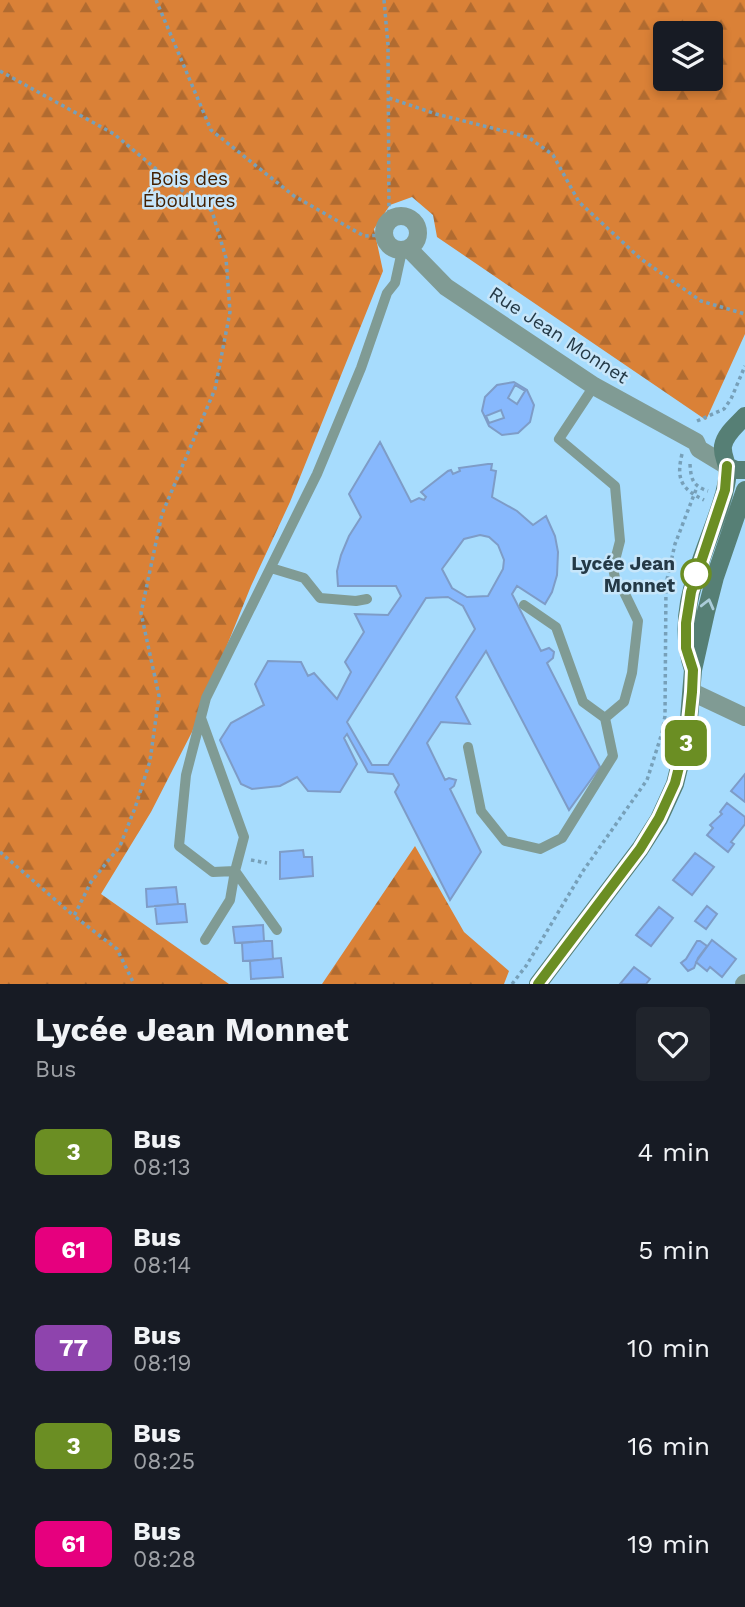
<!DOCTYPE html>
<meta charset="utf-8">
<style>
body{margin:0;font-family:"Work Sans",sans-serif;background:#20242c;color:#f1f3f6;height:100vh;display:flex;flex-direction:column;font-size:26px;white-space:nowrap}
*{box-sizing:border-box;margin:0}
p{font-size:23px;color:#9ea1a6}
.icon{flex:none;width:38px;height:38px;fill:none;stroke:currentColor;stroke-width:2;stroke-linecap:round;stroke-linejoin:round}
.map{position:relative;height:984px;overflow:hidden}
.panel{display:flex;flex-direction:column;background:#171b24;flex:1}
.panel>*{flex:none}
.badge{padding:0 14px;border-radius:10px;font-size:24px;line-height:46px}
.fabs{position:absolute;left:653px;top:21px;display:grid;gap:14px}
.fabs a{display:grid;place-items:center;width:70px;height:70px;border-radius:7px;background:#171b24;box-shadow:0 4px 10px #0003;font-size:35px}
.map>.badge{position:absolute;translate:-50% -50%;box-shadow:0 0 0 4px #fff}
.round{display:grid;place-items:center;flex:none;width:74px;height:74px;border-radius:7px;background:#20242c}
.headline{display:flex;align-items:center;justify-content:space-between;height:119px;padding:0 35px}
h1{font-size:33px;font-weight:700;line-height:52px}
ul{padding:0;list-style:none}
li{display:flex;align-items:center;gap:21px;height:98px;padding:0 35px}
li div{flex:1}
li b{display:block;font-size:26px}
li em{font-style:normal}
li .badge{min-width:77px;font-weight:700;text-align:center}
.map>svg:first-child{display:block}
</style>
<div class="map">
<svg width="745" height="984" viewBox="0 0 745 984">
<defs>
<pattern id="forest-firs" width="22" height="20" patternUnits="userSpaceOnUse" patternTransform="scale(1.75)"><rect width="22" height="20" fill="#da8137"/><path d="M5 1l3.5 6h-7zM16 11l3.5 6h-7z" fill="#b16b30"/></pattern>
</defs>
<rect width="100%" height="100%" fill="#a7dcfd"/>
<path fill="url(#forest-firs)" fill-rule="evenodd" d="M0 0H745V334L706 420 437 237 433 215 412 197 390 205 374 229 383 271 290 502 251 586 192 732 151 812 101 894 229 984H0ZM665 33H710V79H665Z
M415 846 464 932 509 971 504 984H322Z"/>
<path fill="#87b8fd" stroke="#7e9cc7" stroke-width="2" fill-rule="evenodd" d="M514 382 527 390 534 405 530 422 518 433 502 435 489 426 482 411 485 397 497 385ZM515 385 525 391 517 404 508 398ZM501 410 504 418 489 423 486 416Z
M380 442 411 502 419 498 424 500 426 497 421 492 448 471 451 470 453 474 460 471 459 468 488 464H492L491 470 496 471 492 497 517 511 533 525 546 516 555 536 558 552 557 575 552 592 545 604 517 586 512 594 541 651 549 648 554 652 553 658 547 663 600 767 569 810 486 651 456 697 470 724 441 722 427 743 445 780 449 778 456 780 454 786 450 789 481 852 450 900 395 792 399 785 393 774 368 772 347 734 344 738 357 764 340 792 308 791 297 777 280 786 252 789 241 784 220 740 231 723 264 705 255 684 268 661 301 662 308 676 314 673 337 699 351 672 345 662 364 632 355 614 388 615 401 596 396 586H338L337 571 341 555 349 536 361 517 349 494ZM480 535 489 537 498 545 504 560 503 569 488 596 467 597 452 588 442 569 464 539ZM448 597 463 606 475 629 388 765H372L347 722 426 598Z
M745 774V802L731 791Z
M727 803 745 817V824L731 842 734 844 728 852 707 835 713 828 710 825 722 814 720 812Z
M303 850 304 857H312L313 876 280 879V852Z
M695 853 714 867 692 895 673 880Z
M176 887 178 904 147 907 146 889Z
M178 904H185L187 922 157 924 155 906Z
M707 906 717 914 706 929 695 921Z
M659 907 673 918 651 946 636 935Z
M263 925 264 941 235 943 233 927Z
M712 940 736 959 722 977 710 967 707 971 696 962Z
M264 941H272L273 959 243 961 242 943Z
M697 941H700L707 946 698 958 694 968 688 971 681 963 686 959Z
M281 958 283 977 251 979 250 961Z
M634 967 650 979 646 984H620Z"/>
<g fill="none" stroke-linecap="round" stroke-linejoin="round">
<path stroke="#77a0b9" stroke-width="3.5" stroke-dasharray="3.5 3.5" stroke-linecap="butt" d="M156 0 211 130 294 196 364 236 383 235
M384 0 388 45 389 220
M0 71 114 134 185 193 212 211 226 258 230 312 215 389 162 514 141 613 159 696 150 761 135 808 120 846 91 882 74 916 117 949 134 984
M389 98 436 114 528 137 553 155 579 202 641 259 701 301 745 314
M697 421 724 409 731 399 745 366
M682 454C676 479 681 489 704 500
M690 464C691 480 693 486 708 491
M0 852 74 916
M251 860 267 863
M512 984 526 966 583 871 647 780 662 733 665 716 666 584 675 544 697 487"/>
<path stroke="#809b94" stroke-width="10" d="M594 386 559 439 615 486 620 541 613 568 616 583 624 592 638 621 632 673 624 702 605 718
M271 568 304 578 320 598 356 601 367 599
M201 718 244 837 235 871 213 872 179 846 186 775 206 698 317 474 361 368 387 293 395 283 402 251
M468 747 481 811 505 841 540 849 562 838 613 756 605 718 583 702 556 627 524 605
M235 871 277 930
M205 940 230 900 235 871"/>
<path stroke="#809b94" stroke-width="18" d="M384 233a17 17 0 1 1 34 0a17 17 0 1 1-34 0Z
M409 249 446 287 594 386 696 442 699 449 727 466
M692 692 745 717
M744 984 745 983"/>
<path stroke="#567f75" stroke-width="18" d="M727 466 736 470H745
M693 670C672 606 707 554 724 494 726 486 729 475 727 467 726 460 722 454 723 446 725 434 737 425 745 416
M538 984 640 849 659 819 675 784 688 731 693 670 706 612 715 577 745 490"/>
</g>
<defs><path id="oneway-chevron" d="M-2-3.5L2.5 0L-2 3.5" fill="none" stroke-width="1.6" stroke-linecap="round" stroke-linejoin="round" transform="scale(1.75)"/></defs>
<use stroke="#abccd9" href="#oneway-chevron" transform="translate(708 604) rotate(-76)"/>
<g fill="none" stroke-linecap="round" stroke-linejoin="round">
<defs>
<path id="line" d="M538 984 640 849 659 818 675 783 688 731 692 692 693 670 686 648V623L691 592 725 490 727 466"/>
</defs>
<use href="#line" stroke="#fff" stroke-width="16"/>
<use href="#line" stroke="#6b8e23" stroke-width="10"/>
</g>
<circle fill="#fff" stroke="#6b8e23" stroke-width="3.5" cx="696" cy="574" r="14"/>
<g text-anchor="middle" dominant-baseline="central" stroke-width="5" stroke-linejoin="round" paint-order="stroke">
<g font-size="19" fill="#432001" stroke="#c7e6fa">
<text x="189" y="178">Bois des<tspan x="189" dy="22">Éboulures</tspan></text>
</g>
<g font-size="19" fill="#243946" stroke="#c7e6fa">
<text transform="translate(559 335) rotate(33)">Rue Jean Monnet</text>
</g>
<g font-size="19" font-weight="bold" fill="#243946" stroke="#c7e6fa" text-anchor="end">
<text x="675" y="563">Lycée Jean<tspan x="675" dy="22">Monnet</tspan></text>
</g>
</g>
</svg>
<div class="fabs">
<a><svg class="icon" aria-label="layers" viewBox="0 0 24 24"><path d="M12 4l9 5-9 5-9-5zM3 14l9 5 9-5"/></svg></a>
</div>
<b class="badge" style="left:686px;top:743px;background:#6b8e23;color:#fff">3</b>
</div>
<section class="panel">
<div class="headline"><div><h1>Lycée Jean Monnet</h1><p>Bus</p></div><a class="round"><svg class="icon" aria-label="heart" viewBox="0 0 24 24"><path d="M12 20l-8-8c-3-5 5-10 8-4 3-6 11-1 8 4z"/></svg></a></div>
<ul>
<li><span class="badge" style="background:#6b8e23;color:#fff">3</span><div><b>Bus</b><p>08:13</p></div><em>4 min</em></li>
<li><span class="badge" style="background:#e6007e;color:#fff">61</span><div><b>Bus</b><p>08:14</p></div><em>5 min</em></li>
<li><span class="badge" style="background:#8e44ad;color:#fff">77</span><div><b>Bus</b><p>08:19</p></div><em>10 min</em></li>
<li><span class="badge" style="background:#6b8e23;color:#fff">3</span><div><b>Bus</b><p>08:25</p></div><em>16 min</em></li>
<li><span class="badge" style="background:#e6007e;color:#fff">61</span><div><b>Bus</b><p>08:28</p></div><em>19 min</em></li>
</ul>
</section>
